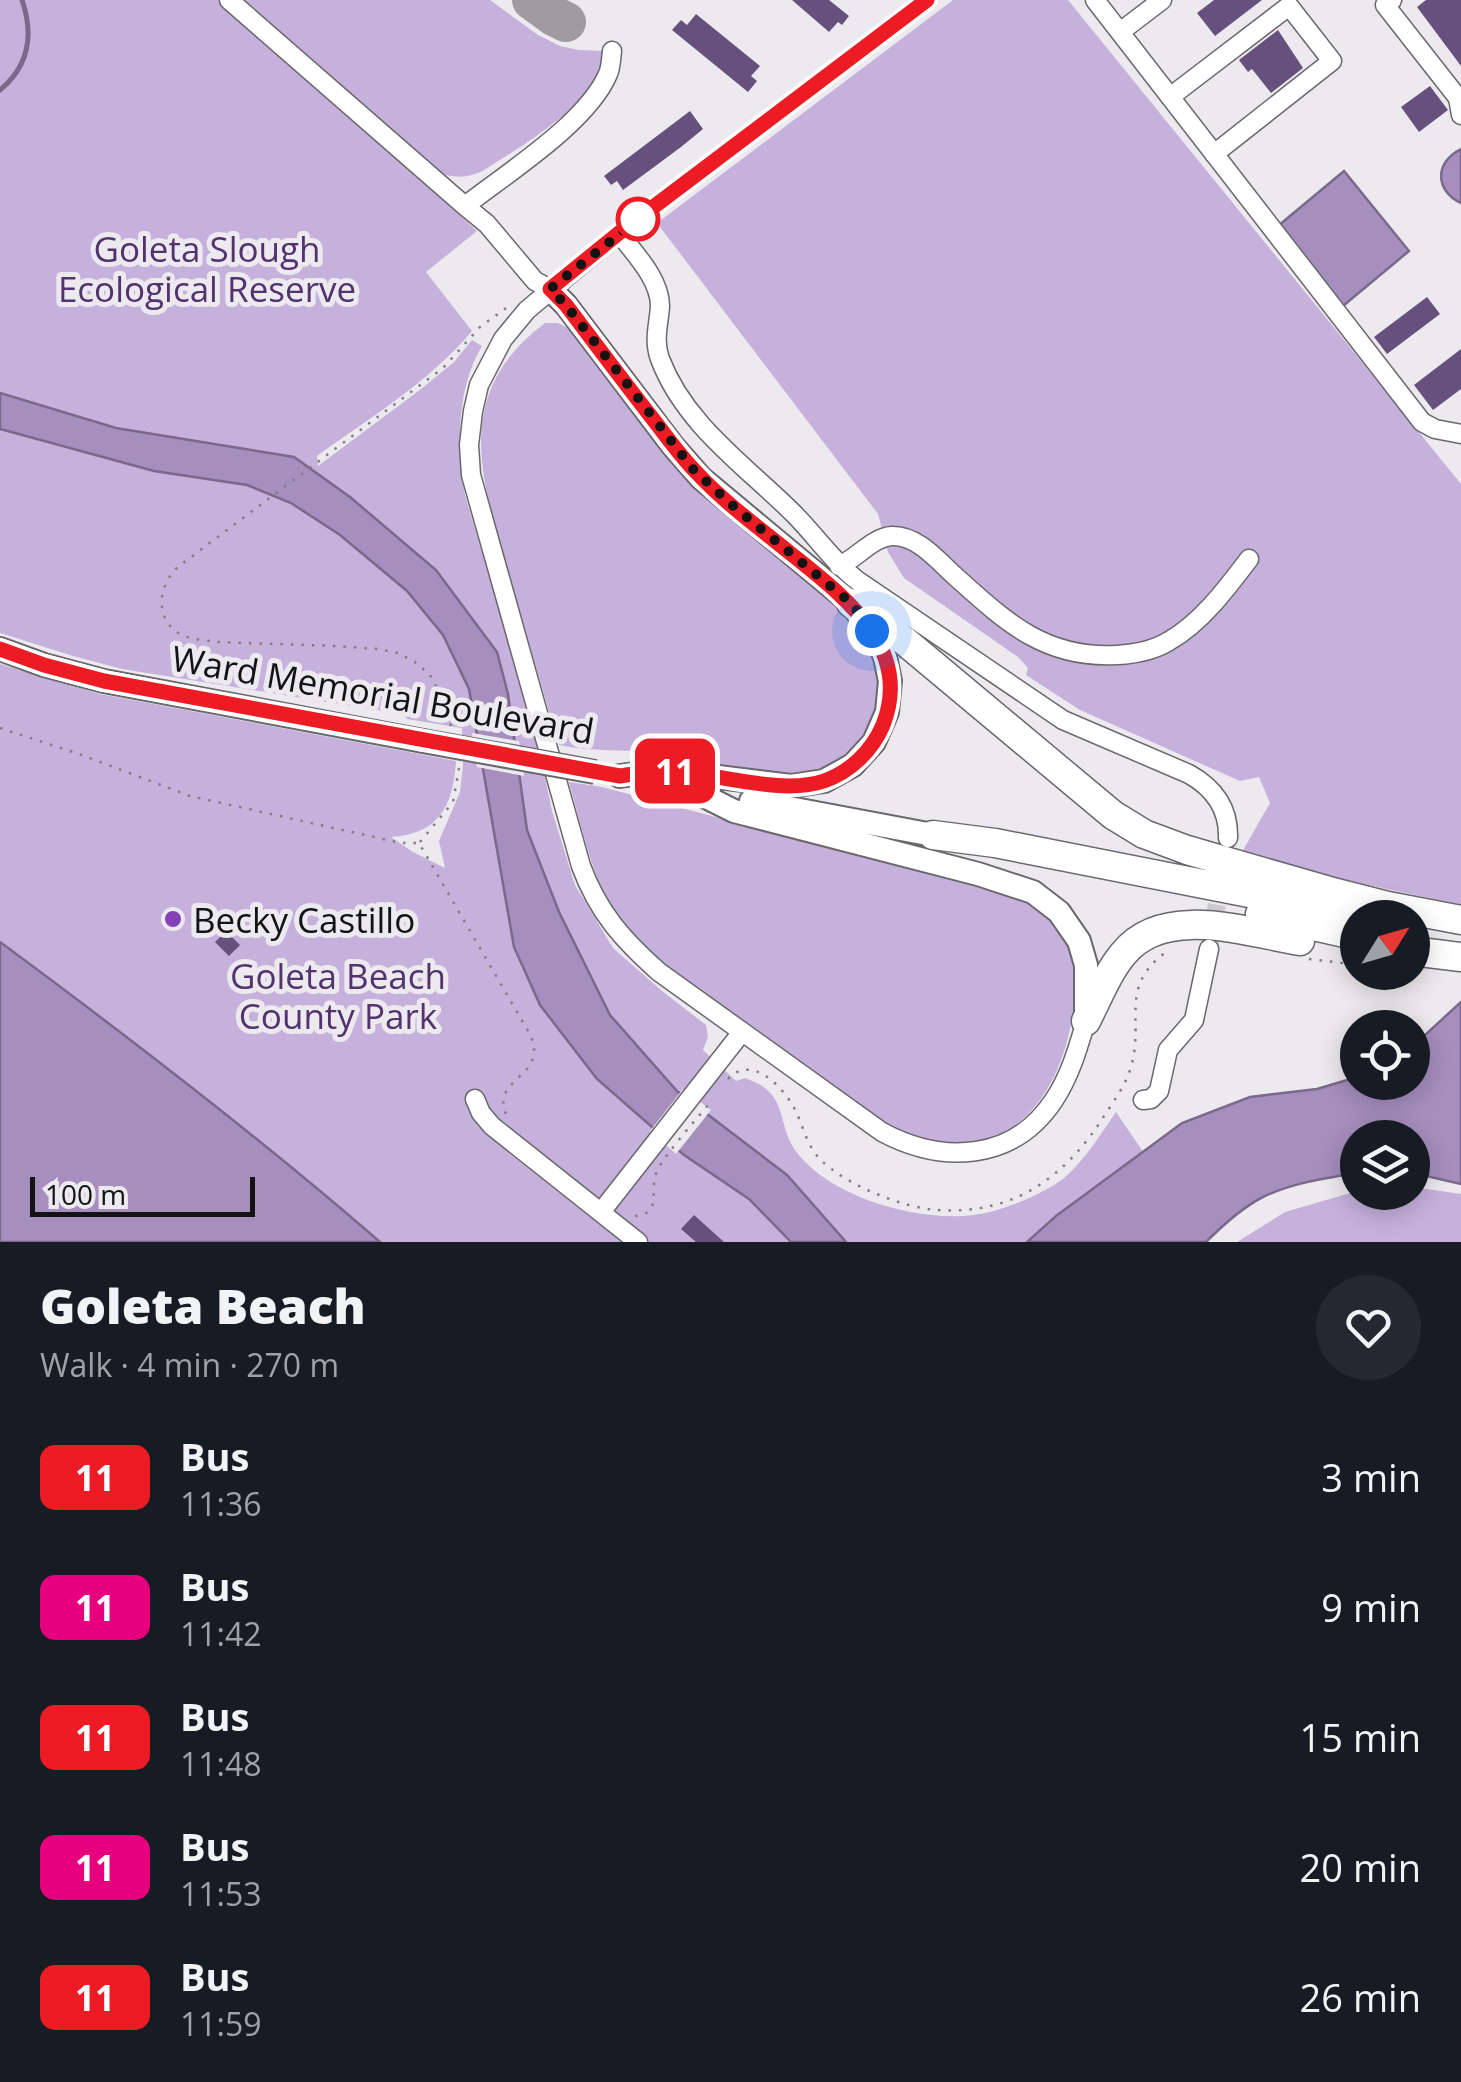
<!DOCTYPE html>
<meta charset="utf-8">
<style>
body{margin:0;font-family:"Open Sans",sans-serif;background:#242831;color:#f1f3f6;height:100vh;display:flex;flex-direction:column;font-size:38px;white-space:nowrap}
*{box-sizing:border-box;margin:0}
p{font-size:32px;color:#9ea1a6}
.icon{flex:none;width:55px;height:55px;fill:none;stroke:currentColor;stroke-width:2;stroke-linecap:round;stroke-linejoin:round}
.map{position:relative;height:1242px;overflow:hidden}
.details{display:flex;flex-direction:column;background:#171b24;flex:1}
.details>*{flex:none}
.badge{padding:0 20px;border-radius:15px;font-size:35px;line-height:65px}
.needle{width:65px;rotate:53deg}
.tools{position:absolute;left:1340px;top:900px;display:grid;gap:20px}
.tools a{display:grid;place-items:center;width:90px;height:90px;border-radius:50%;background:#171b24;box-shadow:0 5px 25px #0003;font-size:50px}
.scale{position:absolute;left:30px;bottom:25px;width:225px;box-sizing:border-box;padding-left:10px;border:5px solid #131314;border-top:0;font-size:28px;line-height:35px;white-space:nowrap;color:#131314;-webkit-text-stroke:8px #edeaef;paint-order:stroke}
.you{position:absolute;width:50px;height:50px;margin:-25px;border:8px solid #fff;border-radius:50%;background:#1a73e8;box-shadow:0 0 0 15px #1a73e833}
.map>.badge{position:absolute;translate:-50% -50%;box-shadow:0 0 0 5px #fff}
.round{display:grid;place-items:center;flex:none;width:105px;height:105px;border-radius:52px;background:#242831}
.headline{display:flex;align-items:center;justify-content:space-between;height:170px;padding:0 40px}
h1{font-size:48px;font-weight:800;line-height:75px}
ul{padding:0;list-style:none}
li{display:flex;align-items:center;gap:30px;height:130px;padding:0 40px}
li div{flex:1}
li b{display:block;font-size:38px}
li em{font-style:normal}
li .badge{min-width:110px;font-weight:700;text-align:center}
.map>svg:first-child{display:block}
</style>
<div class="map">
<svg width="1461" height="1242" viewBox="0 0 1461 1242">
<rect width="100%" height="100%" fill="#edeaef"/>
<path fill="#c6b1dc" d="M0 0H221L477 231 426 272 472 331C429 382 371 417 317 456L318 466 421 389 454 362 472 340 482 346C456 390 457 446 465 495L538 742 552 811 575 885 613 948 662 991 706 1025 708 1037 703 1050 736 1081 745 1078C792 1094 774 1124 798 1154 833 1198 918 1222 973 1215 1000 1212 1042 1195 1064 1178 1085 1160 1100 1135 1116 1112L1167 1187 1111 1242H380C258 1136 130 1038 0 942V664L100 694 456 761C453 806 439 834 391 837L413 852 445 868 439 841 460 792 463 765 462 728 407 719 403 714 122 669 73 656 0 633Z
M240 0H490L538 35 560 46 579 50 603 51C604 94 535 138 503 158 494 163 485 171 475 174 461 179 450 176 436 173Z
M953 0H1068L1461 484V905L1309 872 1242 852 1270 803 1259 777 1240 781 1080 710 1026 675 1028 668 1018 657 904 578 888 552 878 514 657 223Z
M545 323H558L570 329 841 610C854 628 871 647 877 669 892 719 846 776 795 775 763 775 727 769 696 763 683 760 671 755 658 753 625 749 591 752 559 745 543 691 527 637 511 582 483 484 448 396 545 323Z
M569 782 602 787 1023 898C1040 909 1056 919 1066 938 1077 959 1076 982 1074 1005 1067 1065 1037 1137 967 1142 946 1143 920 1141 901 1131 846 1102 796 1059 746 1022 709 996 662 969 632 935 594 893 584 835 569 782Z
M1413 1187 1461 1194V1242H1237L1285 1212 1357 1191 1412 1192Z"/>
<path fill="#a68ebe" stroke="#7a698b" stroke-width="2.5" d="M1461 149V203C1434 190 1435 162 1461 149Z
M1344 171 1409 251 1343 306 1278 226Z
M0 393 116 428 294 457 350 497 436 570 497 652 508 694 527 830 559 912 610 1015 677 1091 787 1175 846 1242H791L749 1199 684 1155 597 1079 540 1005 514 947 469 689 443 635 407 591 340 535 291 503 247 485 154 471 0 429Z
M0 942C130 1038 258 1136 380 1242H0Z
M1461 1002V1184L1413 1173 1412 1138H1358L1357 1173C1326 1178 1292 1183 1263 1197 1243 1207 1222 1226 1206 1242H1027L1056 1216 1182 1123 1250 1097 1317 1089 1357 1077 1358 1082H1412L1413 1046Z"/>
<path fill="#edeaef" d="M472 733 519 741 524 776 477 767Z
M683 1089 711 1110 676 1154 650 1131Z"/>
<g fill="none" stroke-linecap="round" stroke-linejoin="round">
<path stroke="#7a698b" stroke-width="5" d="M0 90C29 66 34 35 22 0"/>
<path stroke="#9e9ca0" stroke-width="40" d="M532 0 554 16 566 22"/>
</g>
<path fill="#66507d" d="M792 0H829L849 16 842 25 838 22 829 32Z
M1214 0H1262L1215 36 1197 13Z
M1426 0H1461V66L1417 7Z
M696 14 760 66 751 76 757 81 748 92 672 30 681 20 687 25Z
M1278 30 1303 68 1271 93 1252 69 1248 72 1239 60Z
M1430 86 1448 110 1419 132 1401 107Z
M690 111 703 129 681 147 623 190 617 181 611 185 604 176Z
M1427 297 1440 314 1387 354 1374 337Z
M1461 349V389L1433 410 1414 385Z
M226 931 240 945 229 956 215 942Z
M694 1215 724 1242H696L681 1229Z"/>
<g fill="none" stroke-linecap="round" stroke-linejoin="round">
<path stroke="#cccace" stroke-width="18" stroke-dasharray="18 9" stroke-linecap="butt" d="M1209 949 1221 881"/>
<defs>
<path id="minor" d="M229 0 465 206C507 173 587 123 608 74 611 67 611 59 612 51
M927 0 619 233 527 310 503 339 479 385 473 411 469 445 471 475 581 866C598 912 622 939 659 972L882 1132C942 1164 1013 1162 1054 1100 1070 1076 1078 1048 1086 1021
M1095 0 1422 422 1435 429 1461 434
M1392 0 1385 5 1458 98 1461 115
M1120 32 1162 0
M1170 97 1289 6 1332 61 1214 154
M465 206 487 224 535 281 550 289
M619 233C634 253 660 279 660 306 659 324 653 340 660 359 685 425 746 466 794 514 816 536 833 562 858 581L1063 720 1189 774C1214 788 1229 809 1228 838
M839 566C857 558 873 537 892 536 918 535 939 562 956 577 1006 622 1045 659 1117 655 1135 654 1153 651 1169 641 1201 623 1227 588 1249 559
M475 1099 481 1113 492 1126 638 1242
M1143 1100 1151 1099 1159 1091 1168 1050 1194 1020 1209 949
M601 1212 742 1032"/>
<path id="major" d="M550 289 566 305 673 446 701 478 851 603 879 643 885 657 890 681 887 712 874 742 853 765 824 781 791 786 662 770 620 776
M0 649 44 665 104 681 423 741
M692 790 734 811 978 874 1033 892 1059 912 1079 941 1086 965V1016
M751 801 933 835"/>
<path id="highway" d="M851 603 889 628 1113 815 1144 834 1187 850 1329 891 1388 906 1461 920
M933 835 995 843 1351 913
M1260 914 1358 936
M1412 951 1461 957
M1086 1021C1098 998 1107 973 1124 953 1164 904 1247 932 1300 941"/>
</defs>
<use href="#minor" stroke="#6a686c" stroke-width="21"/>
<use href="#major" stroke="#6a686c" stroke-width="26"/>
<use href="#highway" stroke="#6a686c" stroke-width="31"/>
<path stroke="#7f7e81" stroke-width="2.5" stroke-dasharray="2.5 8" stroke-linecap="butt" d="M451 726 439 692 430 675 415 662 398 653 378 649 336 646 218 642C205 640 189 640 177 632 153 615 160 583 179 566L443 368 480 327 506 308
M0 728 79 754 190 796 401 843H419L531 1036C532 1041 535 1047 534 1052 533 1079 491 1083 507 1116
M420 842 453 802 459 768
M1309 959 1358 965
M728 1079C751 1054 781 1085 793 1106 803 1123 806 1146 821 1160 846 1185 903 1208 938 1210 1015 1215 1067 1176 1106 1113 1116 1098 1126 1084 1131 1067 1145 1019 1117 986 1169 950
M635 1216C664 1213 648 1190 657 1171 666 1153 694 1122 708 1105"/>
<use href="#minor" stroke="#fff" stroke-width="18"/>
<use href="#major" stroke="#fff" stroke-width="22"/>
<use href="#highway" stroke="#fff" stroke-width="28"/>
<defs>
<path id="major-bridge" d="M423 741 595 772"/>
</defs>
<use href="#major-bridge" stroke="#6a686c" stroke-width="26" stroke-linecap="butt"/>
<use href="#major-bridge" stroke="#fff" stroke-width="22"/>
</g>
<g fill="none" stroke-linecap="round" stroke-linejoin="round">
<defs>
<path id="line" d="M0 649 44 665 104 681 620 776C635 774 651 769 665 770 712 772 780 796 824 781 850 772 872 751 883 725 914 647 842 595 790 553 758 527 725 503 697 473 679 455 665 434 649 414 621 378 594 342 566 305L550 289 619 233 927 0"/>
</defs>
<use href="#line" stroke="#fff" stroke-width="22"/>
<use href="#line" stroke="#ed1c24" stroke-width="15"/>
<path stroke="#131314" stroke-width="10" stroke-dasharray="0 18" d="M638 219 645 214 550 289 566 305 693 469 732 505 851 603 872 631"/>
</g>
<circle fill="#fff" stroke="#ed1c24" stroke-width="5" cx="638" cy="219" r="20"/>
<circle fill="#8342b7" stroke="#edeaef" stroke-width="4" cx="173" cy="919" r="10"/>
<g text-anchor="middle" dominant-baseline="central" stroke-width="10" stroke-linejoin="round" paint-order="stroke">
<g font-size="35" fill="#52326f" stroke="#edeaef">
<text x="207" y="248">Goleta Slough<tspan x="207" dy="40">Ecological Reserve</tspan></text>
<text x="338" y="975">Goleta Beach<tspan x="338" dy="40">County Park</tspan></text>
</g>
<g font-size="35" fill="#131314" stroke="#edeaef">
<text transform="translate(383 694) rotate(10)">Ward Memorial Boulevard</text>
</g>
<g font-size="35" fill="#131314" stroke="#edeaef" text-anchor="start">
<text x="193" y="919">Becky Castillo</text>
</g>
</g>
</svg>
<div class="tools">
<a><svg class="needle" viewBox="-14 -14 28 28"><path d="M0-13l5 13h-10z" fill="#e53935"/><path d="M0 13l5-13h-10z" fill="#9ea1a6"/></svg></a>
<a><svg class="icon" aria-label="locate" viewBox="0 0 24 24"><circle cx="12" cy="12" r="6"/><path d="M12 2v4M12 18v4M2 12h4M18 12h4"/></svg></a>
<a><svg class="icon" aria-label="layers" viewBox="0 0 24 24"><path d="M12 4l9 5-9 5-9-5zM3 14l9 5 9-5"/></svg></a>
</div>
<div class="scale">100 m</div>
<div class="you" style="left:872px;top:631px"></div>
<b class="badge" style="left:675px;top:771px;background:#ed1c24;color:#fff">11</b>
</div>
<section class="details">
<div class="headline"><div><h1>Goleta Beach</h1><p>Walk · 4 min · 270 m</p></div><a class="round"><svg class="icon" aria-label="heart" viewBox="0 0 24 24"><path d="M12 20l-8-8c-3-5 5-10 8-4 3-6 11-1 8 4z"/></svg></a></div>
<ul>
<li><span class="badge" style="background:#ed1c24;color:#fff">11</span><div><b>Bus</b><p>11:36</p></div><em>3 min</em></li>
<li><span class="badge" style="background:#e6007e;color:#fff">11</span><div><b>Bus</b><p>11:42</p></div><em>9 min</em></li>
<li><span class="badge" style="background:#ed1c24;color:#fff">11</span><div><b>Bus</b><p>11:48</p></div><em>15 min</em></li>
<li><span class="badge" style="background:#e6007e;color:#fff">11</span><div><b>Bus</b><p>11:53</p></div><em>20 min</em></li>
<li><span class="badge" style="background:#ed1c24;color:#fff">11</span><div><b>Bus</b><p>11:59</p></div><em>26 min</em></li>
</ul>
</section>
